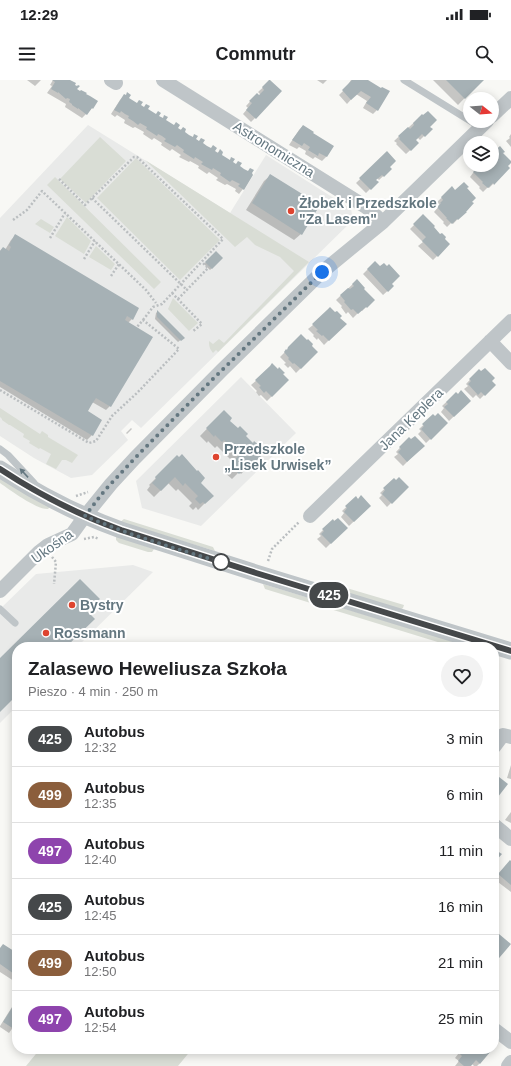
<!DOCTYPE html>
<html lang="pl">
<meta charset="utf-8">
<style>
body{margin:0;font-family:Helvetica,sans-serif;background:#f2f2f2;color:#202124;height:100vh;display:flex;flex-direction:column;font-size:15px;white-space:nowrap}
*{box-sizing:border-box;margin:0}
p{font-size:13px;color:#757577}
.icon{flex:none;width:22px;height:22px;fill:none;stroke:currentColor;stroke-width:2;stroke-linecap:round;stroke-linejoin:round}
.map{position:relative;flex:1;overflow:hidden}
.panel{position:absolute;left:12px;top:562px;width:487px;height:412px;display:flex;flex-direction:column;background:#fff;border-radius:16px;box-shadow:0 2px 10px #0003}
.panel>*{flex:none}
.badge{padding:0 8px;border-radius:13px;font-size:14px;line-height:26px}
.needle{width:26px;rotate:107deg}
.controls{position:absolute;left:463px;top:12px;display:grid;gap:8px}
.controls a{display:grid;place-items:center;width:36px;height:36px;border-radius:50%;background:#fff;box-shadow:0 2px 10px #0003;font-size:20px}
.you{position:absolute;width:20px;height:20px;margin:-10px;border:3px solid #fff;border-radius:50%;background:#1a73e8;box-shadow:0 0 0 6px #1a73e833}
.map>.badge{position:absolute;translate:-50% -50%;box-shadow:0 0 0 2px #fff}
.round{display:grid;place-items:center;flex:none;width:42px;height:42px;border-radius:21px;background:#f2f2f2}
.headline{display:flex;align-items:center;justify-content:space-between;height:68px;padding:0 16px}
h1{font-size:19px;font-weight:800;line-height:30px}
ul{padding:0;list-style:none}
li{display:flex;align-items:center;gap:12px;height:56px;padding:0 16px;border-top:1px solid #e0e0e0}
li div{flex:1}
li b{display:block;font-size:15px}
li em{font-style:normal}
li .badge{min-width:44px;font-weight:700;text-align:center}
.status{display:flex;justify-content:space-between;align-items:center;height:28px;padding:0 20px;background:#fff;direction:ltr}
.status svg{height:11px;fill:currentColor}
header{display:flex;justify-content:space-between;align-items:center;height:52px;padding:0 16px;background:#fff;font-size:18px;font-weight:800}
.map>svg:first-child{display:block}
</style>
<div class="status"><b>12:29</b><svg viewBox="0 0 49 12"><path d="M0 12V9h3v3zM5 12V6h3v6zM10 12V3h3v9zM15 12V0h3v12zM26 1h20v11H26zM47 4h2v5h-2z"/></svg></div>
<header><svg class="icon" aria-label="menu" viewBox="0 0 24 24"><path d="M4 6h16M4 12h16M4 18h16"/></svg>Commutr<svg class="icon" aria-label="search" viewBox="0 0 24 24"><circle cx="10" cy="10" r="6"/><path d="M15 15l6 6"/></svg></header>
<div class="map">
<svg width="511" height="986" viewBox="0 0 511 986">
<rect width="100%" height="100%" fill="#f8f8f5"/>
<path fill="#e9eae9" d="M88 45 230 133 266 75 351 129 353 140 141 348 132 340 121 351 128 360 92 395 71 398 34 378 0 356V138Z
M241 297 296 353 201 446 142 428 136 401Z
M133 485 153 492 77 567H17V626L0 643V529L36 494Z"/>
<path fill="#d9ddd5" d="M100 57 126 81 86 123 60 99Z
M136 78 220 160 180 200 97 118Z
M145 80 309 182 218 272 216 270 213 273C210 269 209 267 209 261L213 264 219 259 224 263 294 191 280 177 255 165 247 157 235 167Z
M55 97 161 202 154 209 47 105Z
M67 137 91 161 84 174 55 156Z
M41 139 54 147 50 153 35 144Z
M96 166 115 184 111 190 89 177Z
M173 218 198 243 189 251 168 229Z
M0 328 40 354 42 351 48 355V357L78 375 72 383 66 380H62L56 389 46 384 51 374 40 368 39 369 29 363 30 361 23 357 24 354 10 345H9L2 340V339L0 337Z
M0 397 50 427 48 429C37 430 10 410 0 403Z
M124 439 213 467 215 471 120 442Z
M116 456 154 469 152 472H148L119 463 116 460Z
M263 504 472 567H454L265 509Z
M333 504 404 525 403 528 400 530 327 508 329 505Z
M40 969H192L178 986H26Z"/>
<path fill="#0003" d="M27 0H41L35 6Z
M53 0H67L92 28 82 38 65 27 66 24 47 13 52 6 50 5Z
M317 0H327L323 4Z
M351 0H366L377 30 373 34 363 28 367 21 356 14 347 24 339 15 346 8Z
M433 0H482L458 25Z
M270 1 255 38 251 42 243 34 248 28 246 26 257 14 259 16 261 15 258 12Z
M124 16 180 50 183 48V52L192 58 195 55V59L217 73 220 71V75L229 81 232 78V82L239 87 243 109 239 114 235 111 236 109 227 104 225 105 216 100 218 98 209 92 207 94 198 88 199 86 190 81 189 82 179 77 181 75 172 69 170 71 161 65 162 63 154 58 152 60 143 54 144 52 135 47 133 48 124 43 125 40 117 35 115 37 111 34 120 20Z
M422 35 431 49 420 60 418 58 415 60 418 63 406 74 396 64 397 63 394 61Z
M303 46 312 54 332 66 326 77 322 81 315 77 313 79 305 74 306 71 299 67 297 69 289 65 299 50Z
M511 54V67L506 61 510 58 509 57Z
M387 73 388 87 391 89 379 100 377 98 375 100 377 102 366 113 356 103Z
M502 73 507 86 509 88 489 108 488 107 483 112 479 108 480 107 470 97 476 89 473 87 475 85H492V75Z
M271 95 301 154 294 160 246 130 264 101Z
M452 108 455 111 466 108 471 122 473 123 453 144 452 142 447 147 443 143 444 142 434 132 440 125 437 122Z
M423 136 432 147 449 164 433 180 418 166 423 162 410 149Z
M16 155 132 239 128 243 110 326 106 330 92 322 86 331 101 340 92 355 87 360 0 307V171L3 168 5 170 11 160Z
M216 172 222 178 210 190 204 184Z
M375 182 393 206 383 215 363 194Z
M357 200 363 209 373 220 362 231 361 230 353 238 348 232 346 234 341 227 342 226 336 220Z
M157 232 183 258 178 262 155 239 156 233Z
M339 238 345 244 324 265 318 258 317 260 313 256 314 255 308 249 313 245Z
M301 256 317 272 296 293 290 286 288 288 284 284 286 283 280 277Z
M479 290 494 305 480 319 476 315 473 318 464 309 468 306 466 304Z
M267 291 282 294 288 300 267 321 261 315 259 316 256 312 257 311 251 305Z
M456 313 470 321 449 341 441 332 444 328 442 326Z
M224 331 229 341 244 356 263 372 241 394 239 392 232 399 224 392 234 383 217 366 215 368 208 361 207 363 200 356Z
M433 336 435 338 447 343 426 363 418 354 421 351 419 349Z
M131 348 132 349 127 354 126 353Z
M409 358 411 360 423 366 403 386 394 377 398 374 396 372Z
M177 377 212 416 198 430 196 427 193 430 189 426 192 423 178 409 176 411 168 403 154 417 147 410 150 406 149 405Z
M394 400 407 407 387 427 379 418 382 415 380 413Z
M356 418 370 426 349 446 341 437 344 433 342 431Z
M333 440 346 448 326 468 317 459 321 456 319 454Z
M511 685V699L507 698Z
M511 732V743L505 740Z
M511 782V812L494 799 506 786Z
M0 868 17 875V903L0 892Z
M17 919V942L9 953 0 947V946Z
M462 969H487L480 983 477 986H474L472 984 470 986H455L459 981 455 978Z"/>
<path fill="#a6b1b5" d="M52 0H70L76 3 75 5 77 6 78 5 80 6 77 9 80 11 81 10 87 13 86 14 90 16 98 21 93 29 92 28 87 35 78 28V29L72 25V24L69 22 70 19 67 18 66 19 58 12V13L51 9 55 2Z
M269 0H270L282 11 256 39 246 30 252 23 249 21 257 13 259 15 264 10 262 7Z
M352 0H368L381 8 382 7 390 11 378 31 366 23 371 17 361 11 351 20 342 10Z
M446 0H484L465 19Z
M127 12 131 15 129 18 137 23 139 20 143 22 141 25 144 27 146 24 150 26 148 29 156 34 158 31 161 33 159 36 163 38 164 35 168 37 166 40 174 45 176 42 180 45 178 48 181 50 183 47 186 49 185 52 189 55 193 57 194 54 198 56 196 59 199 61 201 58 205 60 203 63 207 66 211 68 213 65 217 68 215 71 218 73 220 69 223 72 222 75 230 80 231 77 235 79 233 82 236 84 238 81 242 83 240 86 244 89 248 91 250 88 254 90 252 93 253 95 244 110 238 106 240 104 232 100 230 102 220 95 221 93 213 88 212 90 201 84 203 82 195 77 194 79 183 72 184 70 177 65 175 67 164 61 166 59 162 56 158 54 157 56 146 49 147 47 140 43 138 45 133 41 128 38 129 36 125 34 121 31 120 33 114 30 124 14 126 15Z
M428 31 437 40 430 47 433 49 425 57 422 54 416 60 419 63 411 71 399 59 400 58 398 56 408 47 410 49 414 45 413 43 422 34 423 35Z
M303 45 314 52 313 53 334 66 327 77 319 73 318 76 308 70 310 67 304 63 302 66 292 60Z
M500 66 505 72 503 73 511 81V83L508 86 510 88 494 105 493 103 488 108 482 103 483 102 473 92 477 88 476 87 478 85H492V73Z
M387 71 396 81 390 87 392 89 384 97 382 95 376 100 379 102 371 110 359 98Z
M270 94 320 125 302 155 252 123Z
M464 102 469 107 467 108 476 118 472 122 474 123 466 132H467L458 140 457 139 452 144 446 138H447L437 127 441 123H440L443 120 441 117 452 106 455 110Z
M423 134 435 146 434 147 440 154 442 153 446 157 445 159 450 164 438 177 422 161 426 157 413 144Z
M15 154 139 228 133 240 127 236 125 240 153 257 111 327 96 318 92 324 88 331 102 340 93 356 0 301V171L3 167 9 171 11 167 9 165Z
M216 171 223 178 212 189 205 182Z
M375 181 380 186 384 183 387 186 389 184 400 196 392 204 394 206 388 212 367 189Z
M357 199 365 208 364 209 375 220 367 228 366 227 358 234 353 229 351 230 344 222 345 221 340 215 348 208 350 209 354 206 352 204Z
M330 227 335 232 337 231 342 236 340 238 347 244 329 261 323 255 322 256 316 251 318 250 312 244 327 230Z
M157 230 185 258 181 261 157 237Z
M301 254 307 260 308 259 313 264 312 266 318 272 301 289 294 283 293 284 288 279 289 278 284 272 286 269 287 270 288 267Z
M272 283 278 289 279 287 285 293 283 294 289 300 272 317 266 311 264 313 259 307 261 306 255 300 270 286Z
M485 288 495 298 492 301 496 305 485 316 481 312 478 315 468 304 471 301 469 299 479 289 481 291Z
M461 310 471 321 454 337 444 327 448 324 446 322 456 312 458 314Z
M224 330 232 338 230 341 238 348 240 346 248 354 246 356 253 363 254 361 263 369V370L265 372 248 389 246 387 239 394 230 385 239 375 224 360 222 362 215 355 214 357 206 348Z
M438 333 448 343 431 360 421 349 424 346 422 344 433 334 435 336Z
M415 356 425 366 407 382 398 372 401 369 399 367 409 357 411 359Z
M182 374 197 391 198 390 205 398 201 403 214 416 205 424 203 422 200 424 195 419 198 416 185 403 183 406 175 397 161 411 152 403 156 399 155 397 177 375 179 377Z
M399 397 409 407 392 424 382 414 385 410 383 408 394 398 396 400Z
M361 415 371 426 354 442 344 432 347 428 345 426 356 416 358 419Z
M338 438 348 448 331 464 321 454 324 451 322 449 333 439 334 441Z
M80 499 100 519 87 531 95 539 66 567H17V615L0 632V578Z
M494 693 508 704 494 722Z
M494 769 502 774 494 783Z
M510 780 511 781V805L498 794Z
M499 854 511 864 494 884V859Z
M3 864 17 873V896L0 884V868Z
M17 920V944L14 949 3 942Z
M462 969H488L491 971 480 984 476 980 471 986H464L458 981 462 976 459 973Z"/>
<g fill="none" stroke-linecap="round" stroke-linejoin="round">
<path stroke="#babec0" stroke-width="2.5" stroke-dasharray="2 2" stroke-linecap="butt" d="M59 99 85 125 134 77H137L223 159 162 224 153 227 143 240
M92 118 187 210
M13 140 27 130 42 111 146 210 156 223
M50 158 65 133
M84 179 95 161
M111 196 119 184
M172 213 202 244 192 252
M178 219 208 188 202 182
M0 310 89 363 96 361 112 336 137 313 179 269 143 240 137 247
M76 416 88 412
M84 459 94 457 99 459
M52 477 56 482 54 504
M268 481 272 469 299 442"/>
<path stroke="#bfc5c8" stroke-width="7" d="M404 0 480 47
M0 369 8 375 34 403
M0 529 15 543"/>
<path stroke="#bfc5c8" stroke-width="14" d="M111 0 116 3
M163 0 366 127 383 142
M492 36 511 18
M490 261 511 283
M310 436 511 241
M0 511 39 472 48 465 72 454 85 436 111 404 135 378 222 290 322 192 383 142 487 41
M494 667 503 655 511 657
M494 745 511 759
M494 949 511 962
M508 986 511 982"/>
<path stroke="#bfc5c8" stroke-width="17" d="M0 389C38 414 79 435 121 450L256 493 511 571"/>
</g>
<defs><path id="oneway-solid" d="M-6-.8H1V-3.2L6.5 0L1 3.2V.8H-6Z"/></defs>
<use fill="#647780" href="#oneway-solid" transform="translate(24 393) rotate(-133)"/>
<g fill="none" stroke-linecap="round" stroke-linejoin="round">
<defs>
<path id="line" d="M0 389C38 414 79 435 121 450L256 493 511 571"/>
</defs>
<use href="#line" stroke="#fff" stroke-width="9"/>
<use href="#line" stroke="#45484a" stroke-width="6"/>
<path stroke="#647780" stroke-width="4" stroke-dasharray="0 7.2" d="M221 482C176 469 129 455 85 436L105 410 135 378 211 301 322 192"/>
</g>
<g fill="#de442f" stroke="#fff" stroke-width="1.5">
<circle cx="291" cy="131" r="4"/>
<circle cx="216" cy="377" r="4"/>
<circle cx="72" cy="525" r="4"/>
<circle cx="46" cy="553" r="4"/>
</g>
<circle fill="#fff" stroke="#45484a" stroke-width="2" cx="221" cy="482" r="8"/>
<g text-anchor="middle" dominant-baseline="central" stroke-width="4" stroke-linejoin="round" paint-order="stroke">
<g font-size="14" fill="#647780" stroke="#fff">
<text transform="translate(274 69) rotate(32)">Astronomiczna</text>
<text transform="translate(411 339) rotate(-44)">Jana Keplera</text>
<text transform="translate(52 466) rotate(-36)">Ukośna</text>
</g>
<g font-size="14" font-weight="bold" fill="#647780" stroke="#fff" text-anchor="start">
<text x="299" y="123">Żłobek i Przedszkole<tspan x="299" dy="16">"Za Lasem"</tspan></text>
<text x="224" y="369">Przedszkole<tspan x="224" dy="16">„Lisek Urwisek”</tspan></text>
<text x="80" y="525">Bystry</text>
<text x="54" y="553">Rossmann</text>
</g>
</g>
</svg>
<div class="controls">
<a><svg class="needle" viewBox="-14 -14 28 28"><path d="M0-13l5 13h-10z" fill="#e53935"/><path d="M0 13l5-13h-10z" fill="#757577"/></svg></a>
<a><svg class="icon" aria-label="layers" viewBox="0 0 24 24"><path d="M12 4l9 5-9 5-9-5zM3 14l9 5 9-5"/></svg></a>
</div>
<div class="you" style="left:322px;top:192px"></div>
<b class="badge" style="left:329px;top:515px;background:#45484a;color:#fff">425</b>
<section class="panel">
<div class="headline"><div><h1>Zalasewo Heweliusza Szkoła</h1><p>Pieszo · 4 min · 250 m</p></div><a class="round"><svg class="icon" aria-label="heart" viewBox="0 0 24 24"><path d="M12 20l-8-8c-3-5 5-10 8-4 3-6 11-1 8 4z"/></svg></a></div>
<ul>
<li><span class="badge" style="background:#45484a;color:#fff">425</span><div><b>Autobus</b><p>12:32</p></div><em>3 min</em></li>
<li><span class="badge" style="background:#8b5e3c;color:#fff">499</span><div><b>Autobus</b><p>12:35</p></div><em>6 min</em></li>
<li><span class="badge" style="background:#8e44ad;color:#fff">497</span><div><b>Autobus</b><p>12:40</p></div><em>11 min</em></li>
<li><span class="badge" style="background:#45484a;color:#fff">425</span><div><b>Autobus</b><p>12:45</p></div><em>16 min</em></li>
<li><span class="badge" style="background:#8b5e3c;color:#fff">499</span><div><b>Autobus</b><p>12:50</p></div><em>21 min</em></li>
<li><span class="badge" style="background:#8e44ad;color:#fff">497</span><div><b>Autobus</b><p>12:54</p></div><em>25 min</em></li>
</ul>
</section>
</div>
